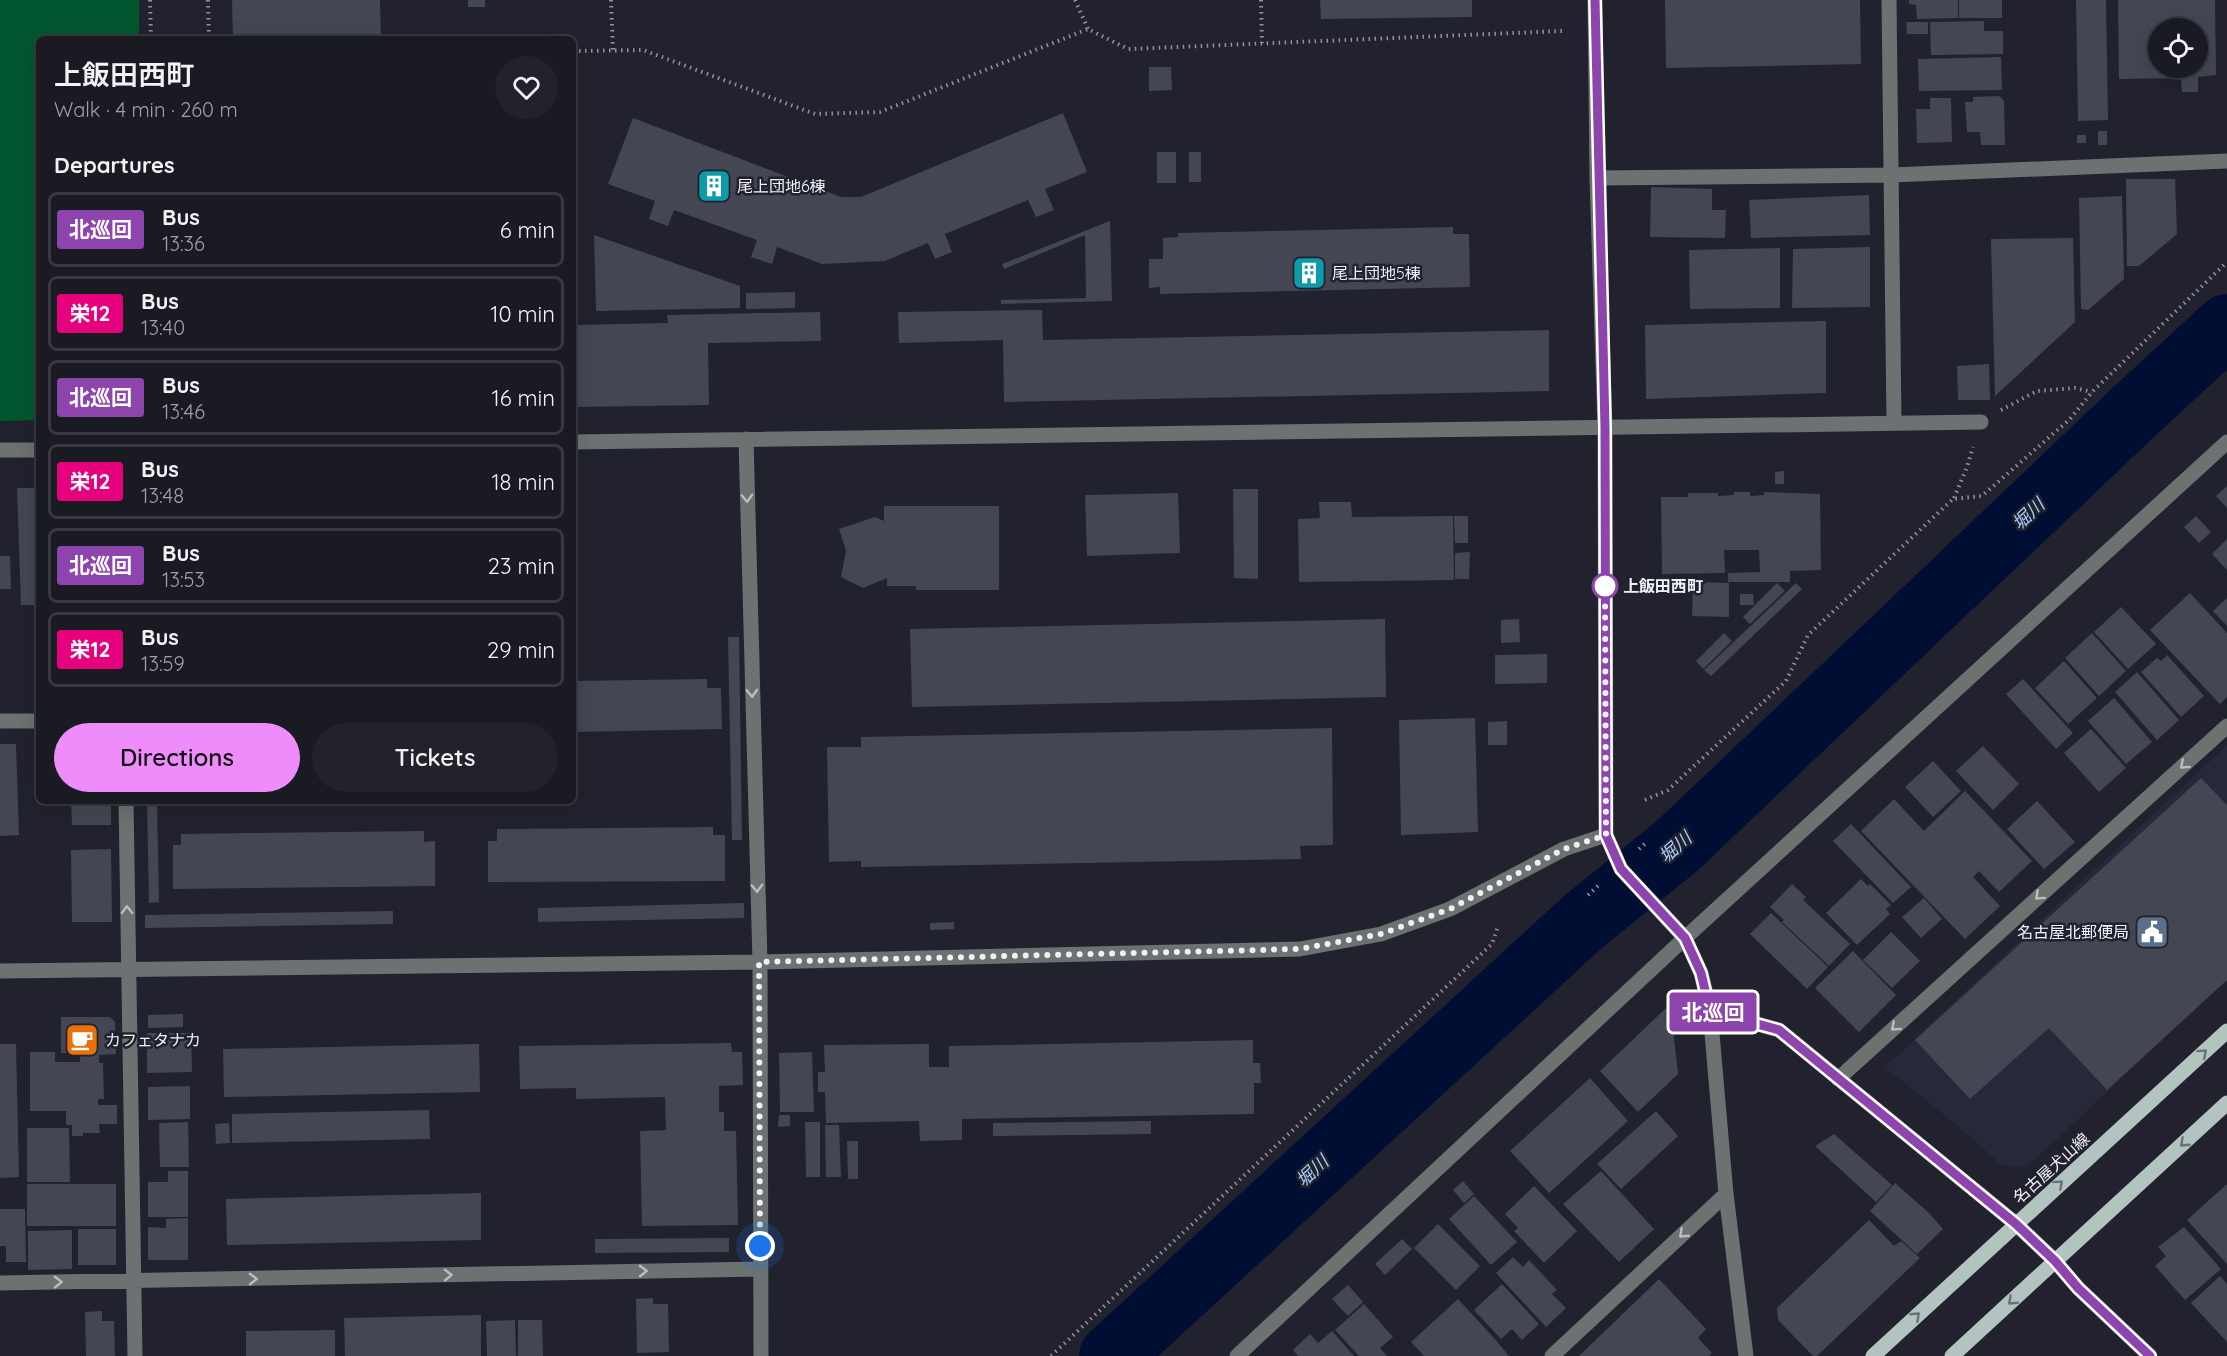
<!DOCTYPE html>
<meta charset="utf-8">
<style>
body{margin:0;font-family:Quicksand,"Noto Sans JP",sans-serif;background:#22232a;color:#f1f3f6;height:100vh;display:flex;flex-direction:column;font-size:22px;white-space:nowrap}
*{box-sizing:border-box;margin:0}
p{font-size:20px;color:#9fa1a5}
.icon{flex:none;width:33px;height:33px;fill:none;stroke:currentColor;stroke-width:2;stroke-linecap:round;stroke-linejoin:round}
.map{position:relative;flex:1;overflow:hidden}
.drawer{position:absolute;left:36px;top:36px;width:540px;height:768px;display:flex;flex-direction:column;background:#191a22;border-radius:9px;box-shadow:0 6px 24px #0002,0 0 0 2px #373840}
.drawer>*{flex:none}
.badge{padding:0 12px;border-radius:4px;font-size:21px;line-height:39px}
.fabs{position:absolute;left:2148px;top:18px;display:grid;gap:12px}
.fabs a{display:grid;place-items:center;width:60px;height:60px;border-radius:50%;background:#191a22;box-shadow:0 6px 24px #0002,0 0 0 2px #373840;font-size:30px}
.you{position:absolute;width:30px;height:30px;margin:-15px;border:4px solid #fff;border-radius:50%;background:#1a73e8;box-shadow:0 0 0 9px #1a73e833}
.map>.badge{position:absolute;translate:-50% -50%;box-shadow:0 0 0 3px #fff}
h2{padding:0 18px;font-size:22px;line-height:54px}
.round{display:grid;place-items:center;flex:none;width:63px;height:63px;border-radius:32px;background:#22232a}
.summary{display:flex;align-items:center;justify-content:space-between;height:102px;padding:0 18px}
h1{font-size:28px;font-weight:600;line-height:45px}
.cta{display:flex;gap:12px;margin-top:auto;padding:12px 18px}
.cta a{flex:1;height:69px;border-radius:36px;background:#ed8cfa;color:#111;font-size:24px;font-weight:600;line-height:69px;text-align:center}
.cta a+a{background:#22232a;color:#f1f3f6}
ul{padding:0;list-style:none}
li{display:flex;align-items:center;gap:18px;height:75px;margin:0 12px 9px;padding:0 6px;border:3px solid #373840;border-radius:9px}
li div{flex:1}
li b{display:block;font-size:22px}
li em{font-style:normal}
li .badge{min-width:66px;font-weight:700;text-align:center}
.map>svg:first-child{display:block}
</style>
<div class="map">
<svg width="2227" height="1356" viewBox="0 0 2227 1356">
<rect width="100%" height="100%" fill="#21222d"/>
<path fill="#272839" d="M2227 745V980L2027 1167 2001 1165 1972 1138 1885 1067Z"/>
<path fill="#00562f" d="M0 0H139V39H39V420L0 421Z"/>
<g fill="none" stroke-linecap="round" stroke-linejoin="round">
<path stroke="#000e33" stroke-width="64" d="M1111 1356 1584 921 1677 846 2137 409 2227 326"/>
</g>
<path fill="#444653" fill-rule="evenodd" d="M232 0H380L381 38 233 39Z
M468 0H485V7H468Z
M1320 0H1472V17L1321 19Z
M1665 0H1860L1861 64 1666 68Z
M1909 0H1958V18L1917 19 1916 5 1909 4Z
M1959 0H2002V18H1959Z
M2076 0H2106L2108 120 2078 121Z
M2118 0H2215L2216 75 2198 77V92H2182L2181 78 2119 79ZM2158 28H2198V68H2158Z
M1984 21V31H2003V54L1931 55 1930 22Z
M1906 22H1928V34H1907Z
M2001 57 2002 90 1919 91 1918 59Z
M1149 67H1171L1172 90 1149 91Z
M2000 96 2004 101 2005 145H1981L1980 132H1967L1965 102H1973V97Z
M1930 98H1951L1952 142 1917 143 1916 109H1930Z
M1063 113 1087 172 1045 189 1054 210 1036 217 1028 200 945 234 952 252 935 259 928 243 885 261 822 264 777 247 772 264 751 257 757 240 674 210 668 226 649 219 655 201 608 184 633 118 841 197H861Z
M2098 131H2107V145H2098Z
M2077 135H2086V143H2077Z
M1157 152H1176V183H1157Z
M1189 152H1201V182H1189Z
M2126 179H2175L2177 234 2139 266H2127Z
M1651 187 1712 189V210H1726L1725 238 1650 237Z
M1869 195 1870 235 1751 238 1749 200Z
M2122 196 2124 279 2088 310 2081 309 2079 198Z
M1110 221 1112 301 1001 304V300L1086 298 1085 235 1004 269 1002 264Z
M1453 227V234H1469L1470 287 1160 294V287L1149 288V259H1163V238L1178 237V233Z
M594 235 740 286V308L596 311Z
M2073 238 2075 322 1995 396 1991 239Z
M1870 247V307L1792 308 1793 249Z
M1780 248V308L1690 309 1689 250Z
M795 292V308L746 309V293Z
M1042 310 1043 340 1549 330V391L1004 402 1003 340 899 343 898 312Z
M820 312 821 341 708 343 709 405 573 407V325L668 323 667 315Z
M1826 321V393L1646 399 1645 325Z
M1989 364 1990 400H1958L1957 366Z
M1784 471V484H1775V472Z
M2227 486V508L2216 496Z
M17 488H39V605H21Z
M1233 489H1258V579L1234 578Z
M1734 492H1750V496L1764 495V492L1820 494 1821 570 1790 571V582H1728V573L1760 572 1759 550H1724L1725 573 1662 574 1661 497H1688V493H1718V496L1734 495Z
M1178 493 1180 553 1087 556 1085 495Z
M1319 502H1351L1352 517 1453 516 1454 580 1299 582 1298 519 1320 518Z
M884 506H999V590H916V586H887V578L863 588 841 577 846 551 839 529 875 517 884 521Z
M1454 516H1468V543H1455Z
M2196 516 2211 532 2199 543 2184 527Z
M2227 539V570L2212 554Z
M1470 552 1469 579H1455V553Z
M0 556H10L11 589H0Z
M1693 582 1729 583V617L1692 616Z
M1777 583 1785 591 1750 624 1743 617Z
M1796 583 1802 589 1711 676 1704 670Z
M2190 593 2227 633V697L2220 704 2150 630Z
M1740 594H1753L1754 605H1740Z
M2227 598V626L2213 611Z
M2121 607 2156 644 2128 669 2094 632Z
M1385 619 1386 697 912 707 910 629Z
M1519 619 1520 642 1501 643V620Z
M1724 633 1732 641 1703 669 1696 661Z
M2092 633 2126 671 2099 696 2065 658Z
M728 637H739L742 840H732Z
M1547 654V683L1495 684V655Z
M2167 655 2204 696 2181 717 2141 672 2157 658 2161 661Z
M2064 661 2097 698 2068 724 2035 688Z
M2137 672 2179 720 2157 740 2115 692Z
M707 679V688H721L722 729 573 732V681Z
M2023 679 2073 733 2056 749 2006 694Z
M2114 698 2152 742 2126 764 2088 721Z
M1475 718 1478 832 1401 835 1399 720Z
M1507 721V745H1488V722Z
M1332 728 1333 845 1300 846 1301 859 861 867V861L829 862 827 747H861V737Z
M2091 729 2126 768 2099 792 2064 753Z
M0 744H16L19 835 0 836Z
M1983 746 2019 784 1993 810 1956 771Z
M1933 761 1961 791 1933 817 1905 787Z
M2201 778 2227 805V980L2107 1090 2049 1028 1970 1099 1915 1040Z
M1965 791 2032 861 1999 892 1979 871 1973 877 2000 906 1965 939 1861 831 1894 799 1924 831Z
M71 801H111V825H72Z
M147 801H157L159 902 149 903Z
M2037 801 2075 842 2044 869 2007 829Z
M1851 824 1911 887 1893 903 1833 841Z
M713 827V835H725V881L488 882V841H497V829Z
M424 831V842L435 841V886L173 889V845H181V834Z
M111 849 112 922H72L71 850Z
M1861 879 1868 886 1870 884 1891 905 1886 909 1890 914 1857 945 1826 913Z
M1792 884 1806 897 1803 900 1850 944 1829 966 1782 922 1784 920 1770 907Z
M1924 898 1942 919 1921 938 1902 917Z
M744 903V918L538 922V908Z
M393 911V924L145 928V915Z
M1771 913 1828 967 1807 989 1750 934Z
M954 922V929L930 930V923Z
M1891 932 1920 961 1892 988 1863 960Z
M1853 951 1896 995 1859 1032 1815 988Z
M1666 1008 1672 1019 1678 1074 1638 1112 1600 1071Z
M183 1014V1027L148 1028V1015Z
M61 1017H110L115 1022 116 1054 99 1055V1063H103L104 1099H98V1105H117V1124H99L100 1133H83V1136H72V1125H66V1111H30V1052H55V1062H80V1053H61Z
M147 1033H191L192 1072 147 1073Z
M1253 1040V1063H1260L1261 1083H1254V1114L962 1119V1140L920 1141 919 1121 826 1123 825 1092H818V1072H825L824 1045 929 1044V1067H949V1046Z
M731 1043 732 1052H742L743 1085 719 1086V1112H724V1131H736L738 1225 642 1226 640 1131 666 1130 665 1097 576 1099V1088L520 1089 519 1046Z
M0 1044H16L19 1177 0 1178Z
M479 1044 480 1092 224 1097 223 1049Z
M812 1052 814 1112H780L779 1053Z
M1590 1078 1628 1121 1549 1193 1510 1151Z
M190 1086V1119L148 1120V1087Z
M429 1110 430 1139 232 1143V1114Z
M1656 1111 1678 1136 1621 1189 1597 1164Z
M779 1115H790V1126L778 1127Z
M1151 1121V1134L993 1136V1123Z
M188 1122 189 1167H160L159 1123Z
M805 1122H820V1177H806Z
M229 1123 230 1143 216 1144 215 1124Z
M825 1125H839L841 1177H826Z
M27 1128H69L70 1182H27Z
M1834 1134 1892 1185 1876 1202 1815 1146Z
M847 1141H858V1179H848Z
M168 1171H188V1217H148V1182H168Z
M1601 1171 1654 1229 1619 1262 1563 1204Z
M1463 1181 1474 1194 1464 1203 1453 1190Z
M1895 1183 1929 1213 1943 1229 1917 1254 1870 1211Z
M27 1184H116V1226H27Z
M2227 1184V1264L2187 1220Z
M1534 1186 1577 1231 1544 1263 1514 1231 1518 1228 1505 1214Z
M481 1193V1240L227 1245 226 1199Z
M1474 1196 1517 1242 1491 1265 1449 1219Z
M0 1209H25L26 1262H6V1246H0Z
M188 1218V1260H148V1227L166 1228V1219Z
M1869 1220 1894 1246 1901 1241 1920 1258 1817 1356H1813L1778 1320 1777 1308Z
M1438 1224 1480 1266 1456 1290 1414 1248Z
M2184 1227 2221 1269 2185 1300 2155 1266 2166 1256 2158 1247Z
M78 1229H116V1265H78Z
M72 1230V1269L28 1270V1231Z
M729 1238V1252L595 1253V1239Z
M1402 1239 1412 1249 1385 1275 1375 1264Z
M1513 1257 1523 1267 1529 1260 1557 1290 1552 1294 1566 1308 1546 1327 1496 1273Z
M2220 1276 2227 1284V1342L2191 1303Z
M1659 1279 1706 1329 1698 1338 1712 1353 1709 1356H1579Z
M1502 1284 1539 1324 1522 1340 1512 1329 1501 1339 1474 1310Z
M1348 1285 1363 1302 1348 1316 1332 1299Z
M653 1298V1304H668L669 1352 637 1353 636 1299Z
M1458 1299 1494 1338 1509 1356H1424L1411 1342Z
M1364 1304 1393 1337 1380 1348 1387 1356H1359L1335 1330Z
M102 1311V1321H114L115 1356H86L85 1312Z
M481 1315V1356H345L344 1318Z
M515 1320 516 1356H487L486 1321Z
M518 1320H542L543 1356H518Z
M335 1330V1356H246V1331Z
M1332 1331 1354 1356H1298L1293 1350 1310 1334 1318 1343Z"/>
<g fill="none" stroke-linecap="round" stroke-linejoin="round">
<path stroke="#92939d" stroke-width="4" stroke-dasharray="1.5 4.5" stroke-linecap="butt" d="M150 0 151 39
M208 0 209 39
M611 0 613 50
M1075 0 1088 29
M1261 0 1262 43
M573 51 643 50 815 114 880 112 1088 29 1128 49 1562 31
M2001 410 2037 391 2075 388 2092 392
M1954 498 1967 467 1973 447
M1645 800 1668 790 1786 681 1808 635 1953 499 1982 496 2070 419 2092 392 2227 262
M1639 849 1647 842
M1588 895 1600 884
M1051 1356 1492 944 1498 926"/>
<path stroke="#6b7271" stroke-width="15" d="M1595 0 1597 178 1605 428 1606 835 1621 869 1685 938 1701 973 1710 1011 1726 1194 1746 1356
M1889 0 1894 422
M1597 178 1892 175 2227 161
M746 439 760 962 761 1356
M573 442 1981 422
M0 450H39
M0 721H39
M126 801 135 1356
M0 971 760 962 1300 949 1381 934 1450 909 1564 849 1606 835
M1710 1011 1779 1030 2016 1224 2055 1261 2078 1288 2150 1356
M1838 1079 2227 726
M0 1283 760 1269
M1237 1356 1685 938 2227 442
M1552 1356 1726 1194"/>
<path stroke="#b3c3c0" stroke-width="15" d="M1873 1356 2227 1031
M1952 1356 2227 1103"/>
</g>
<defs><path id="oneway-chevron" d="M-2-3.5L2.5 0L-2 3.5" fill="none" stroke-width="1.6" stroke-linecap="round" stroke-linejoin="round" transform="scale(1.5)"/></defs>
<g stroke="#babec3">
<use href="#oneway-chevron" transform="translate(747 498) rotate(88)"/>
<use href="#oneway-chevron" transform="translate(752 693) rotate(88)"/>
<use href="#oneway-chevron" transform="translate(2184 765) rotate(138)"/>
<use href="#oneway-chevron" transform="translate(757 888) rotate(88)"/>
<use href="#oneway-chevron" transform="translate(2039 896) rotate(138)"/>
<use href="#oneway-chevron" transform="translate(127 910) rotate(-91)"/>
<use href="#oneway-chevron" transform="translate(1895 1027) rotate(138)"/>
<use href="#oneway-chevron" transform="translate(1683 1234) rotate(137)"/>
<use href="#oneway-chevron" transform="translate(643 1271) rotate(-1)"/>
<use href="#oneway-chevron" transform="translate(448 1275) rotate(-1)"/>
<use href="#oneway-chevron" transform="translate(253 1279) rotate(-1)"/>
<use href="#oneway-chevron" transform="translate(58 1282) rotate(-1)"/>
</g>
<g stroke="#6a7276">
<use href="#oneway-chevron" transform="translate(2203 1053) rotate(-42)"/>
<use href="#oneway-chevron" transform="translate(2184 1143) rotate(137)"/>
<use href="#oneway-chevron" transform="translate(2059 1184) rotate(-42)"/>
<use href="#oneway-chevron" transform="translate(2012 1301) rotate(137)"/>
<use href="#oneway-chevron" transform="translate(1916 1316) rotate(-43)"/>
</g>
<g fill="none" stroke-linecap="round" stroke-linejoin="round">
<defs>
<path id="line" d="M1595 0 1605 428 1606 835 1621 869 1685 938 1701 973 1710 1011 1779 1030 2016 1224 2055 1261 2078 1288 2150 1356"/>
</defs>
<use href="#line" stroke="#fff" stroke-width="14"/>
<use href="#line" stroke="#8e44ad" stroke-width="9"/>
<path stroke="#eff1f9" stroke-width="6" stroke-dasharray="0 10.8" d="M760 1246 759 962 1300 949 1381 934 1450 909 1564 849 1606 835 1605 586"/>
</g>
<defs>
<symbol id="building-square" viewBox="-11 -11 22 22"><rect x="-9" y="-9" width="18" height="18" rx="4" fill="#0f9aa8" stroke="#21222d"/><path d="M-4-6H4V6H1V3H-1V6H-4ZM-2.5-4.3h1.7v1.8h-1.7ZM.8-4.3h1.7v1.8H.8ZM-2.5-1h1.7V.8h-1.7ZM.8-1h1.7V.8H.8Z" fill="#fff"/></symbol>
<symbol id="civic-square" viewBox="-11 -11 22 22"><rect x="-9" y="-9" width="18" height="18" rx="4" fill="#5c6f8a" stroke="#21222d"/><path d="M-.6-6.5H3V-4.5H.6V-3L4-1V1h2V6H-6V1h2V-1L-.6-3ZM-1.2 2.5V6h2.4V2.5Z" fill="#fff"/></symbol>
<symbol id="cafe-square" viewBox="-11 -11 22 22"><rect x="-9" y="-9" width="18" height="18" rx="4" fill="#e8710a" stroke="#21222d"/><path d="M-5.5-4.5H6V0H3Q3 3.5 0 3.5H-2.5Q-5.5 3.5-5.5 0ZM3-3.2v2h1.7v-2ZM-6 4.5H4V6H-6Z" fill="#fff"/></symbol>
</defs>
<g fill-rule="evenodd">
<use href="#building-square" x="695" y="167" width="38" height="38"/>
<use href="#building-square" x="1290" y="254" width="38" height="38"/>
<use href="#civic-square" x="2133" y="913" width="38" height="38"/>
<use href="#cafe-square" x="63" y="1021" width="38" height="38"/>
</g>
<circle fill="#fff" stroke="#8e44ad" stroke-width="3" cx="1605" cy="586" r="12"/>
<g text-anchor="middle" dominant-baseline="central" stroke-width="5" stroke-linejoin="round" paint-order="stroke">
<g font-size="16" fill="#eff1f9" stroke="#21222d" text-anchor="start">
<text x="737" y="186">尾上団地6棟</text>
<text x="1332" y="273">尾上団地5棟</text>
<text x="2129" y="932" text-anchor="end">名古屋北郵便局</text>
<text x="105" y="1040">カフェタナカ</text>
</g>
<g font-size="16" font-weight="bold" fill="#eff1f9" stroke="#21222d" text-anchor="start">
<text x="1623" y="586">上飯田西町</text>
</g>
<g font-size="16" fill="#eff1f9" stroke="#21222d">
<text transform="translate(2051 1168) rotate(-42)">名古屋犬山線</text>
</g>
<g font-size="18" font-style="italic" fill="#a8cbfb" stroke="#21222d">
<text transform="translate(2028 514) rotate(-43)">堀川</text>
<text transform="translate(1675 847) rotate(-41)">堀川</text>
<text transform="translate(1312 1171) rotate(-43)">堀川</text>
</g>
</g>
</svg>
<div class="fabs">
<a><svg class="icon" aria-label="locate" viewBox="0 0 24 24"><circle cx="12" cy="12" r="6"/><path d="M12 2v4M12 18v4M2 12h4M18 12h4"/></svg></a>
</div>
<div class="you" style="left:760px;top:1246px"></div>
<b class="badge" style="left:1713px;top:1012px;background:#8e44ad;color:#fff">北巡回</b>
<section class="drawer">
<div class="summary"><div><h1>上飯田西町</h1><p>Walk · 4 min · 260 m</p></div><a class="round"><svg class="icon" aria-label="heart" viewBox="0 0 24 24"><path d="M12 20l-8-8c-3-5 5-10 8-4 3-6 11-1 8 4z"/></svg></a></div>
<h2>Departures</h2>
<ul>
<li><span class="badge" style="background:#8e44ad;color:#fff">北巡回</span><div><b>Bus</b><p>13:36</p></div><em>6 min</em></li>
<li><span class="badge" style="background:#e6007e;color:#fff">栄12</span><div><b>Bus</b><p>13:40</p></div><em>10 min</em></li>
<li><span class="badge" style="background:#8e44ad;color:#fff">北巡回</span><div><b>Bus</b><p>13:46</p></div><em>16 min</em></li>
<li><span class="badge" style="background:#e6007e;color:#fff">栄12</span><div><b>Bus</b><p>13:48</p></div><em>18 min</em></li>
<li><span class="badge" style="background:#8e44ad;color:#fff">北巡回</span><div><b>Bus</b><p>13:53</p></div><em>23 min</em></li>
<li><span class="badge" style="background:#e6007e;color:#fff">栄12</span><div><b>Bus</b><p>13:59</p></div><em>29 min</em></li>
</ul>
<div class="cta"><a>Directions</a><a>Tickets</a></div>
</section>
</div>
